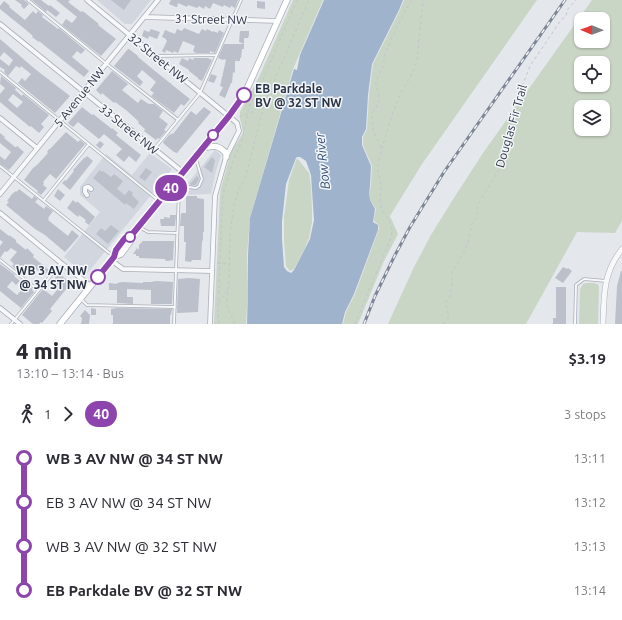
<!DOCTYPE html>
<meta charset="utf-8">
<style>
body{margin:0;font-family:Ubuntu,sans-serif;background:#f2f2f3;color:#2b2b33;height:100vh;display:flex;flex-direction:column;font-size:15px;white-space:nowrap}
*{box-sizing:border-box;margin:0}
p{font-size:13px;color:#7c7c81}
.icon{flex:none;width:22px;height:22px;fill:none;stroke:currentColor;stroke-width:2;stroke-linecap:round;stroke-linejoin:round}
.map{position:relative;height:324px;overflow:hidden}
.side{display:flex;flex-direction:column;background:#fff;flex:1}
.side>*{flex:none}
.badge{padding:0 8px;border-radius:13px;font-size:14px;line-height:26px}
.needle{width:26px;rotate:271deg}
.tools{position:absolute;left:574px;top:12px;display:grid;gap:8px}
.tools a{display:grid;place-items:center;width:36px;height:36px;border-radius:8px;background:#fff;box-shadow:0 1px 3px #0004;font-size:20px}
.map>.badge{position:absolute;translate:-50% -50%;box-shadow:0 0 0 2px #fff}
.legs{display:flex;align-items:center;gap:6px;height:44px;padding:0 16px;font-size:13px}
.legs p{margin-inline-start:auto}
.overview{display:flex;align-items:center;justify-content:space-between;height:68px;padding:0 16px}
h1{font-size:22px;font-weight:800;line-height:30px}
ul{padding:0 16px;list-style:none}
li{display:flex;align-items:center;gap:14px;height:44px;font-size:15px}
li i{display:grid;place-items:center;width:6px;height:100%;margin:0 5px;background:currentColor}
li i::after{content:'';width:10px;height:10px;margin:-5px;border:3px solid;border-radius:50%;background:#fff}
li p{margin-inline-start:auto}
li:first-child i{background:linear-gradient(#0000 50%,currentColor 0)}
li:last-child i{background:linear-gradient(currentColor 50%,#0000 0)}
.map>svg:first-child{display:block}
</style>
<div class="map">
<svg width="622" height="324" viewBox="0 0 622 324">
<rect width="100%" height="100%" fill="#e4e7ec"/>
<path fill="#d2d6de" d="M97 0H151L132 24H125Z
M215 150 221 155 216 171 211 194 178 195Z
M150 153 172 169 86 275 64 257 100 212 80 195V187L106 154 132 175Z"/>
<path fill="#c9d6c5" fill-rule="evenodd" d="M293 0H323L293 69 250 218 247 255 248 287 246 324H214L220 194 221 188 231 152 243 133 242 127 240 119V112L259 77Z
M404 0H537L422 164 390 216 398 234 384 261 358 324H343L346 312 355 294 379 229 378 224 374 221V219L376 209 370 200 369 193 371 186 372 166 363 145V137L367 129 369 95 373 64 400 10Z
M592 0H622V221L615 233 577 232 526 324H388L414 267 431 235 452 201 483 153ZM581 19H603V41H581ZM581 63H603V85H581ZM581 107H603V129H581Z
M297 158 309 173 311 187 312 209V222L309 238 304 250 294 269 290 271 286 266 284 240V217L289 180Z
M586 283C591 283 597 282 599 286L598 324H579L580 289 583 284Z"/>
<path fill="#9fb4cc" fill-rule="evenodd" d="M324 0H403L399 10 372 64 368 95 366 129 362 137V145L371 166 370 186 369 193 370 200 375 209 373 222 378 225V230L354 294 345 312 342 324H247L248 287V255L250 218 294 69 297 70 300 55ZM297 157H300L306 161 311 175 314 220 310 239 294 270 291 273 287 271 284 267 282 239V221L286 184 296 158Z"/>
<path fill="#bbc0ca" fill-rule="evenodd" d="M15 0H24L29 4 24 9 21 6 22 5Z
M32 0H41L49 6 50 5 60 13 56 17 47 10 46 12Z
M56 0H70L68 2 81 12 82 11 84 12 99 24 98 25 116 39 101 56 62 25 66 19 72 23 77 17Z
M111 0H131L124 10Z
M171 0H238L235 8 231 6 230 8 224 5 223 7 213 3 210 9 205 6 204 9 199 6 197 8 188 5 187 7 178 3 177 7H176L169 4Z
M4 1 10 6 9 7 25 20 33 11 36 14 38 11 43 15 42 17 58 29 59 28 85 50 81 54 77 51 72 57 89 71 84 77 39 41V42L32 37 33 36 26 30 0 9V6Z
M257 1 265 2V9L257 8Z
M184 28 199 34 202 29 206 31 207 29 213 32V31L218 33 219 30 224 33 215 53 210 51V53H196L193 51 195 46 183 41 178 53 174 51 173 53 166 50 165 53 162 51 167 41 166 40V39L162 37 165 30 175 34 177 29 182 31Z
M151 29 160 32 157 39 149 36 148 39 142 36 144 30 149 32Z
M240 31H249V35L248 38H244V49H242L241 58H240V61H235V73L233 72 232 83H231L225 98 219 95 223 87 220 86 226 60 224 59 223 60 218 58 224 44H244L239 42Z
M0 39 35 69 70 96 55 113 18 83 22 78 25 81 31 74 21 66 20 68 16 66 8 76 4 72 5 70 0 67V59L9 66 13 60 4 52 0 57Z
M128 49H129L138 56V57L155 71 170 83H171V84L190 99 184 106 181 104 174 113 151 96 154 93 150 90 156 82 142 70 137 76 143 82 140 86 115 67 114 66Z
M182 58 188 61 189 58 193 60 194 58H208L212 60 202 81 198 79V78L189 71V70L179 64Z
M112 71 128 84 122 90 138 103 141 99 147 103 149 104H154L163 111 159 117 168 124 164 130 166 131 159 139 158 138 156 140 144 131 145 129 138 123 139 122 136 119 126 110 119 105 115 102 114 103 102 93 101 95 96 90Z
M211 74 217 76 214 83 208 81Z
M1 76 16 88 15 90 22 96 23 94 49 115 41 124 44 127 39 133 31 126 30 127 0 102V94L5 88 0 84ZM13 94 23 102 17 108 8 100Z
M82 107 92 115 93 114 112 129V128L118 133 116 135 141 155 136 162 129 156 124 162 116 155 122 149 104 134 99 139 78 122 73 127 68 123Z
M204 107 211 112 177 153 174 152 164 144 163 142 170 134 171 135 172 133 173 134 191 111 196 115Z
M66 132 78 142 80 140 85 144 56 179 50 174 43 182 44 183 43 185 47 188 41 195 37 192 38 191 24 180 33 168 37 165 48 153 47 152 49 149H50Z
M0 133 5 137 4 138 15 147H16L17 146 24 152 9 170 0 164V156L5 160 11 152 0 143Z
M100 141 104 144 100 149 96 145Z
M87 156 93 161 70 190 62 183 65 180 66 181 74 171 73 170 84 158H85Z
M212 157 215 160 212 173 204 167Z
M146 168 152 172 145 181 139 177Z
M100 170 102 172 103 171 111 177 114 174 123 181 117 189 125 195 129 190 133 193 132 195 139 202 134 209 126 203 125 205 93 178Z
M197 176 199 179 197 183 195 185H191L190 184Z
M19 189 32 199 34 196 38 199 35 202 44 209 46 206 53 211 48 218 49 219 48 220 68 236 72 230 79 236 65 252 45 235 35 229 6 205 9 202 7 201 12 194 16 191 17 192Z
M58 189 65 195 60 201 54 196Z
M186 196H197V198L204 199V232H203V239L202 242 201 260H192L191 262 185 261 186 242H184V226H180L181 214 182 213H186Z
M73 200 76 203 77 201 95 217 89 225 85 222 86 220 79 215 78 217 67 208Z
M170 215H176L175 226H161L160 219H164V217L170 218Z
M111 225 119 231 108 244 96 234 101 228 105 231Z
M0 229 9 236V235L16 240V242L26 250 27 248 34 255 33 257 49 270 44 276 32 265 28 270 23 266 18 271 12 266 14 264 10 260 17 252 11 248 7 252 5 251 0 258V246L3 242 0 240Z
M143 241H174L173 260 167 261 165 260V259L139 258V256H136V254H133L137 248 139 250V245Z
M0 264 15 275 14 276 20 281 16 285 12 281 7 287 17 295 26 285 33 289 32 290 34 292 21 308 0 291Z
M563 267 567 269 568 268 572 271 563 283 555 278Z
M621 271H622V324H615L617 286Z
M57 272 71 283 50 309 52 311 42 323 41 322 39 324H33L22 315 43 289 52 296 58 289 51 284 56 278 54 276Z
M189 278 200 279 198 312 177 313 178 279Z
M156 281 173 282 172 304H151V290L127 289V297H133V304L117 303V290H109V283L117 284V283L122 282 143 283V282H151Z
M556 287H566V324H553V318H556Z
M91 308 96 309V315H91Z
M117 308 172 309 171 315H170V324H113V315H111V309Z
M85 310 90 315 89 324H81L82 318 80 316Z"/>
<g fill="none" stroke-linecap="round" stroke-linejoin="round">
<defs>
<path id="service" d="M28 0 103 61 177 119
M156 56 217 55
M0 72 159 201
M155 148 200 93 241 0
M0 166 113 256
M174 185 196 188 199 186 202 179 196 159
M159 198 156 183 160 178 176 180
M44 200 89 144
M139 227 148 232 177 233
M0 260 38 290
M81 299 87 305 175 307
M11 324 61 263
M174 324 179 190 174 186
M575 324 576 285 584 279 606 281"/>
<path id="minor" d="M87 0 237 123 239 131 226 157 215 196 210 324
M144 17 278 21
M0 24 184 173
M0 118 37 148
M0 194 158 0
M87 195 85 192V188C88 186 89 187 91 189
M0 213 61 263 91 286
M111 260 123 269 212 271
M0 308 20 324"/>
<path id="tertiary" d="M603 324C604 295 603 273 622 249"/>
<path id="secondary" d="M203 148C214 146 217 144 226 153V157
M114 257 121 254 130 242V237
M60 324 114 257C116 248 122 240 130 237L177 180 195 157 232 112 246 91 287 0"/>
</defs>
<use href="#service" stroke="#a9aeb7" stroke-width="3.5"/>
<use href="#minor" stroke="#a9aeb7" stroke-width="5.5"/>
<use href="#tertiary" stroke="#a9aeb7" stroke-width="6"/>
<use href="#secondary" stroke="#a9aeb7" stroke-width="7"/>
<path stroke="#c2c5cb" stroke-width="1" stroke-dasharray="3 3" stroke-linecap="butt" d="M239 117 252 112 264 102
M381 147 373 131 372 115 373 112 376 108 379 100V96L376 84V81L382 69 384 62V56L394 33 411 0
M217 263 230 264
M219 303 227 291
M219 324 218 314V304L223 194 233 161 242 141 249 107 263 79 297 0
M234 324V321L227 307V300L229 282 230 233 234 205 238 191 245 179 265 102 309 0
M355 324 363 304 391 238 392 228 389 220 383 211 381 207 380 202 381 185 378 170V164L382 148 394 109 401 93 412 74 417 60 423 0
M443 324 449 316 445 303 450 296 452 282V272L464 252 468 243 472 224 477 217V206L501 166 516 102 530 66 561 20 566 16 567 10 576 0"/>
<use href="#service" stroke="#f7f8fa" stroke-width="2"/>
<use href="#minor" stroke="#f7f8fa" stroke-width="4"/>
<use href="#tertiary" stroke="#f7f8fa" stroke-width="5"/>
<use href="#secondary" stroke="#fff" stroke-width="5.5"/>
<defs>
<path id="rail" d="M364 324 375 296 394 257 410 227 444 172 565 0"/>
</defs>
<use href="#rail" stroke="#7d8696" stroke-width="3"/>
<use href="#rail" stroke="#f4f6f9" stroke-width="1.5" stroke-dasharray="4.5" stroke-linecap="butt"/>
</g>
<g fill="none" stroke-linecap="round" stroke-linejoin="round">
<defs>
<path id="line-1" d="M98 277 114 257 116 250 125 238 130 237 229 116 244 95"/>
</defs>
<use href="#line-1" stroke="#fff" stroke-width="9"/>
<use href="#line-1" stroke="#8e44ad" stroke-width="6"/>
</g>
<g fill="#fff" stroke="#8e44ad" stroke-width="2">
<circle cx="244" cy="95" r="7"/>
<circle cx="213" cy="135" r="5"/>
<circle cx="130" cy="237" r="5"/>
<circle cx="98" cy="277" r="7"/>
</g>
<g text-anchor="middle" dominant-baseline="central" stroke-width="3" stroke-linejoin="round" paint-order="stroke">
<g font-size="12" fill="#2b3445" stroke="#f4f6f9">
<text transform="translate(211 19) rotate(1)">31 Street NW</text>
<text transform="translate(158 58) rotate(39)">32 Street NW</text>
<text transform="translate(79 97) rotate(-51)">5 Avenue NW</text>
<text transform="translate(511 126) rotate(-74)">Douglas Fir Trail</text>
<text transform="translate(129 129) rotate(39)">33 Street NW</text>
</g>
<g font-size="12" font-weight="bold" fill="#2b3445" stroke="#f4f6f9" text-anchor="start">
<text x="255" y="88">EB Parkdale<tspan x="255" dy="14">BV @ 32 ST NW</tspan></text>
<text x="87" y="270" text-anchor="end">WB 3 AV NW<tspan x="87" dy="14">@ 34 ST NW</tspan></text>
</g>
<g font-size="13" font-style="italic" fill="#34527a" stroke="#f4f6f9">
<text transform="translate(322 161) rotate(-96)">Bow River</text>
</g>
</g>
</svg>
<div class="tools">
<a><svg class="needle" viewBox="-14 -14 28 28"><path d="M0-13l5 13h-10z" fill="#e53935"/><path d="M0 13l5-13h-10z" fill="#7c7c81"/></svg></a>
<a><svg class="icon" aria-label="locate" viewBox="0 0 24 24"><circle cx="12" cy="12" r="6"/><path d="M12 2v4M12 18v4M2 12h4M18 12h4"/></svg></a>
<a><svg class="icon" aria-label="layers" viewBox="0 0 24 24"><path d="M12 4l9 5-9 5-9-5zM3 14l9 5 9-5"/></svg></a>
</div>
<b class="badge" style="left:171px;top:188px;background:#8e44ad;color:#fff">40</b>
</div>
<section class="side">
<div class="overview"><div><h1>4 min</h1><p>13:10 – 13:14 · Bus</p></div><b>$3.19</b></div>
<div class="legs"><svg class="icon" aria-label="walk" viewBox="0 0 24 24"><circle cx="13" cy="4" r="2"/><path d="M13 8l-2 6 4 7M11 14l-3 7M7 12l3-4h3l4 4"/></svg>1<svg class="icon" aria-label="forward" viewBox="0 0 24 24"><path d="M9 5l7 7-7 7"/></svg><b class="badge" style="background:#8e44ad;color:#fff">40</b><p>3 stops</p></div>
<ul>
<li><i style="color:#8e44ad"></i><b>WB 3 AV NW @ 34 ST NW</b><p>13:11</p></li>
<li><i style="color:#8e44ad"></i><span>EB 3 AV NW @ 34 ST NW</span><p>13:12</p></li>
<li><i style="color:#8e44ad"></i><span>WB 3 AV NW @ 32 ST NW</span><p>13:13</p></li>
<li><i style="color:#8e44ad"></i><b>EB Parkdale BV @ 32 ST NW</b><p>13:14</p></li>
</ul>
</section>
